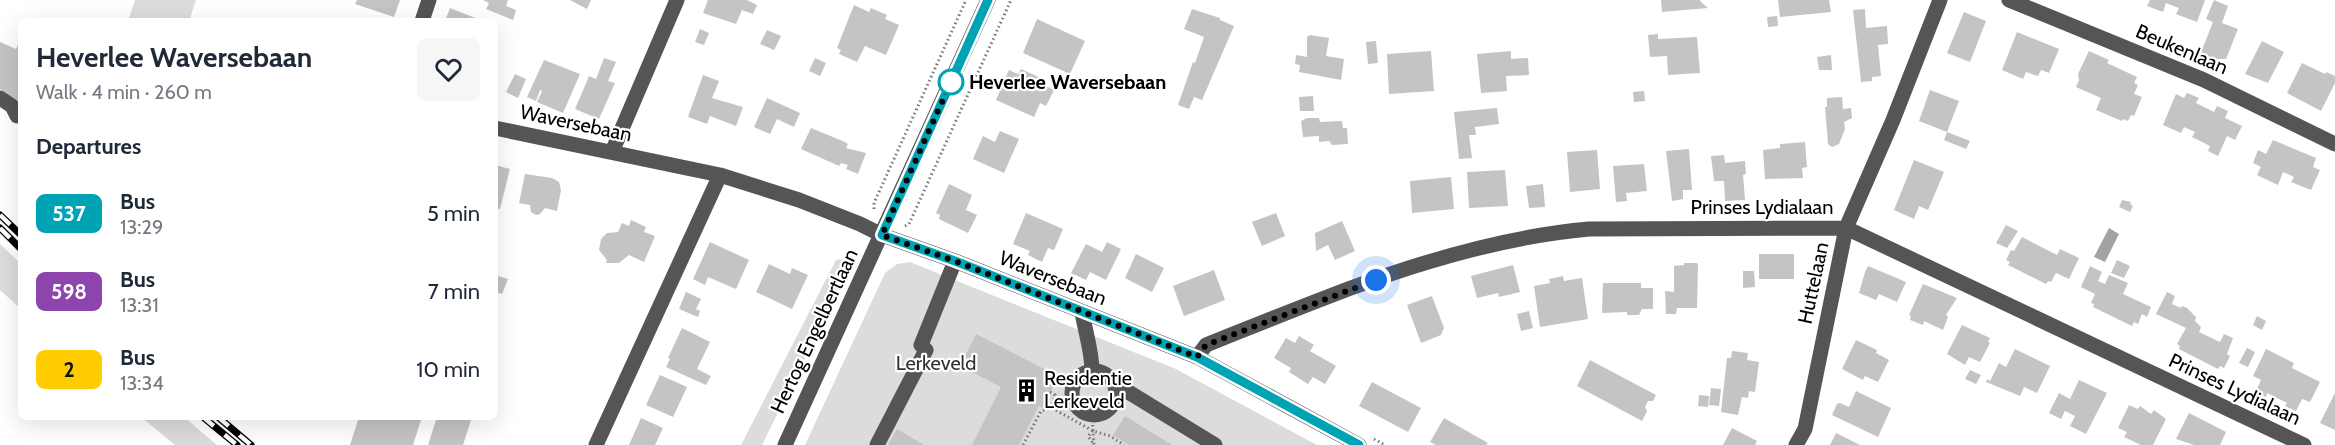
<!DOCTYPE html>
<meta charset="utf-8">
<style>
body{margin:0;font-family:Cabin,sans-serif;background:#f6f6f7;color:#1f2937;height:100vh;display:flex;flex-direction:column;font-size:22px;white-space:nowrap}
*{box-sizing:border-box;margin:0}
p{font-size:20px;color:#747a83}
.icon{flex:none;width:33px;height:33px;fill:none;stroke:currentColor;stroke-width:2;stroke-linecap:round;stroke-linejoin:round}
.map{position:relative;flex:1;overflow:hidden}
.panel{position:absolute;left:18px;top:18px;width:480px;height:402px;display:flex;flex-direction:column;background:#fff;border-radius:9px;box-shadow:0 6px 24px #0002}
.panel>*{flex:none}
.badge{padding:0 12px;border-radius:9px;font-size:21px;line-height:39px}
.you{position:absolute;width:30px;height:30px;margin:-15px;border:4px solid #fff;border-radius:50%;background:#1a73e8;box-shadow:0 0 0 9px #1a73e833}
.map>.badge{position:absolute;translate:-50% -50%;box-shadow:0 0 0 3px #fff}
h2{padding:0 18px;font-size:22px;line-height:54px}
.round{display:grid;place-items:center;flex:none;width:63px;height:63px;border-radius:9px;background:#f6f6f7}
.headline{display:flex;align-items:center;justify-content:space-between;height:102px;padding:0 18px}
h1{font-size:28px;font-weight:700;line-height:45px}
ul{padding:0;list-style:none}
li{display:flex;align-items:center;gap:18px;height:78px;padding:0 18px}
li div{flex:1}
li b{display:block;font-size:22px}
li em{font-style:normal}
li .badge{min-width:66px;font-weight:700;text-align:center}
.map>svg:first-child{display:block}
</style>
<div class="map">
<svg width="2335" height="445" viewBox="0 0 2335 445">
<rect width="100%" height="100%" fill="#fff"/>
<path fill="#dcdcdc" d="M135 0H196L189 21H128Z
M0 244 21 264V309L0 290Z
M855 257 762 445H741L836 260Z
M910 262 1176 369 1317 445H805L885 273 897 264Z
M141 417H184L217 445H175Z"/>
<path fill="#a3a3a3" d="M2109 228 2119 234 2105 262 2094 257Z"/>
<path fill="#c4c4c4" d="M357 0H400L394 17 355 4Z
M483 0H508L506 6 516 10 513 20 486 9 489 3Z
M570 0H591L587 9Z
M708 0H747L757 5 753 14 742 10 736 24 703 13Z
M1661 0H1701L1700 1 1708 8 1662 12Z
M1778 0H1829L1831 12 1780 17Z
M2150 0H2205L2197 22 2176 14 2179 8 2166 3 2163 12 2147 6Z
M2214 0 2228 6 2222 23 2238 29 2226 59H2212L2200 55 2213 22 2206 19Z
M854 5 869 12 871 8 887 15 885 19 899 25 886 55 865 46 857 62 839 54 841 50 837 48Z
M450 8 483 21H445Z
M1192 9 1220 18V20L1234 26 1202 100 1194 97 1189 109 1178 105 1193 62 1195 63 1204 37 1184 29Z
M1865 9 1866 28 1887 26 1888 44 1878 45 1881 76 1872 77V81L1861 82 1853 10Z
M1964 12 1986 21 1970 62 1947 53Z
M1777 16 1778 26 1768 27 1767 17Z
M1037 19 1085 41 1070 74 1023 53Z
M700 29 709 33 704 45 695 42Z
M767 30 781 36 774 50 760 44Z
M2017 32 2059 49 2049 73 2041 70 2038 76 2026 72 2023 79 2002 70Z
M1658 34V39L1697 37 1700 73 1668 75 1667 56 1650 57 1648 35Z
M1310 35 1329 38 1326 56 1344 59 1341 80 1299 72 1300 65 1295 64 1296 55 1307 57V37Z
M1376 41 1378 63 1368 64 1366 42Z
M2262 41 2284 52 2268 83 2245 74Z
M0 42 16 49 18 45 21 46 20 102 0 89Z
M1431 51 1434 91 1389 94 1387 54Z
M1511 51V59L1528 58 1529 75 1506 76 1507 91 1481 93 1477 54Z
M2089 51 2109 60 2107 63 2137 77 2134 83 2138 85 2134 94 2142 97 2134 116 2131 115 2128 121 2123 119 2122 121 2096 110 2101 98 2076 87 2079 80 2078 74Z
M1831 55 1832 70H1819L1817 57Z
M604 58 616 62 608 81 615 83 599 119 575 109 589 76 596 79Z
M815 58 826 63 820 76 809 71Z
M544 60 580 74 563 113 537 102 542 91 540 90 536 101 527 97Z
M2302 63 2325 74 2326 72 2335 76V83L2321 111 2287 93Z
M1021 69 1043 79 1041 84 1054 90 1046 106 1040 103 1034 117 996 100 1009 70 1018 74Z
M515 74 526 79 518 98 506 92Z
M703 75 719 81 712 98 743 107 736 126 710 116 707 124 688 117Z
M1930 90 1959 101 1947 132 1919 121Z
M1644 91 1645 101 1634 102 1633 92Z
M2187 93 2199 98 2196 103 2214 112 2217 106 2228 111 2225 118 2242 126 2235 140 2227 136 2218 156 2208 151 2210 146 2192 137 2195 132 2184 127 2181 133 2163 125 2176 94 2184 98Z
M1313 96 1314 111H1300L1299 97Z
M1842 97 1843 109 1851 108 1852 118 1844 122 1845 129 1839 144 1832 147 1828 144 1825 107H1827V98Z
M767 98 800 113 794 127 777 119 770 134 754 127Z
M1497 108 1499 124 1475 127 1476 135H1469L1472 158 1459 159 1454 112Z
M1307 118H1319L1320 122 1342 121 1343 128H1347L1348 144 1332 145 1329 141 1319 142V136L1303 137 1301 121Z
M811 128 845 142 848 144 846 148 866 153 858 174 846 169 848 165 841 163 839 166 801 149Z
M1000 131 1019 139 1004 173 973 159 983 136 995 142Z
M1947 132 1970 141 1966 149 1944 140Z
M2273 140 2316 158 2313 167 2320 170 2311 190 2291 182 2294 177 2283 172 2278 185 2257 175 2261 167 2253 163 2258 150 2266 154Z
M1805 142 1807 167 1802 168 1803 178 1765 179 1763 150 1780 148V144Z
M1689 149 1692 190H1683V199L1672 201 1666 151Z
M1597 150 1600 189 1570 192 1567 152Z
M1724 155 1725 163 1745 161 1746 174 1743 175 1745 200 1725 201 1724 181H1714L1711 156Z
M1914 160 1944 172 1928 210 1919 206 1914 219 1894 210Z
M1644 164 1647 191 1626 193 1627 201 1616 202 1613 166Z
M495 165 510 169 500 209 495 208Z
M1505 170 1508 206 1469 208 1467 172Z
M525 174 552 178 559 182 561 190 557 211 545 208 540 214 536 215 531 212 530 205 519 203Z
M1451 177 1454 209 1412 213 1410 181Z
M949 184 972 195 966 210 977 215 968 233 939 219 940 215 936 213Z
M1543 184 1545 207 1529 208 1526 186Z
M2122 200 2131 202 2130 204 2133 206 2130 212 2119 207Z
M1026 213 1063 229 1054 250 1048 248 1042 262 1028 255 1030 251 1013 244Z
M1276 213 1285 236 1262 246 1252 222Z
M631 220 646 227 644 232 655 236 644 262 629 255 619 263H606L607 260 599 250 601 239 607 233 618 232 622 223 629 226Z
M1342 221 1355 251 1335 260 1328 245 1316 251 1315 233Z
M2006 225 2018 231 2007 248 1996 243Z
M2022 237 2057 255 2060 249 2079 258 2069 279 2056 273 2051 282 2048 281 2046 284 2008 265 2010 262 2006 260 2011 250 2014 251Z
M710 242 749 260 736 289 708 277 705 285 693 279Z
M1107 242 1121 249 1106 280 1090 272 1086 280 1071 273 1086 244 1102 252Z
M1136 254 1164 268 1152 292 1125 278Z
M1759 254H1794V279H1759Z
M2117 260 2130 266 2124 278 2111 273Z
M1684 263H1697L1698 265 1697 308H1677L1676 314H1666L1665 291 1674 292V266L1684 265Z
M769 264 790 274 792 268 808 275 792 309 756 292Z
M1513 265 1520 292 1499 297 1498 293 1477 298 1471 276Z
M1868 266 1906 282 1897 302 1879 294 1876 300 1859 293 1865 272Z
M2090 266 2102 272 2098 281 2105 284 2109 275 2128 283 2123 294 2151 307 2147 317 2142 314 2138 324 2134 322 2132 326 2093 307 2094 304 2091 303 2095 294 2081 287Z
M1214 270 1225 300 1184 316 1173 286Z
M1743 271H1754L1755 287 1743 288Z
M495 275 508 279 502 294 495 292Z
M1563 276 1564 281 1582 278 1588 319 1540 327 1534 286 1550 283 1549 279Z
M1603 283H1641V288H1653V309H1642L1639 315H1627V312L1602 313Z
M1923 284 1957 298 1946 315 1948 317 1943 330 1924 321 1923 325 1910 320 1911 316 1909 315Z
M686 292 701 299 696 309 700 311 698 317 679 309Z
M2167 292 2175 296 2172 304 2181 308 2182 306 2187 308 2196 317 2195 321 2201 327 2199 332 2220 342 2224 334 2233 338 2227 354 2230 356 2224 368 2220 366 2218 369 2179 349 2180 346 2177 344 2186 328 2156 314Z
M1432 296 1444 328 1441 335 1421 343 1407 305Z
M1529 311 1533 328 1521 331 1517 314Z
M2257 316 2266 321 2262 330 2253 325Z
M1962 325 1990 338 1988 342 1990 343 1980 362 1969 357 1965 365 1947 354Z
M682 328 710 342 697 369 711 376 706 385 666 367 670 359 668 358Z
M976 334 1058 376 1043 408 1039 406 1019 445H972L1001 387 960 366Z
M1299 336 1314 345 1310 351 1336 366 1325 384 1313 377 1308 384 1289 372 1291 368 1274 358 1286 338 1295 343Z
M1856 340 1877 350 1876 353 1889 360 1878 382 1865 376 1863 380 1842 369Z
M2247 348 2255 352 2248 367 2239 363Z
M2015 349 2050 366 2037 393 2024 387 2020 396 1986 382 1987 379 1990 381 1999 363 2006 367Z
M2266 349 2294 363 2292 368 2320 382 2310 402 2302 399 2296 411 2285 406 2287 403 2267 393 2266 397 2256 391 2261 380 2253 376Z
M1732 351 1748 353 1747 360 1759 362 1755 392 1749 391 1748 398 1742 397 1738 415 1721 412 1727 358H1731Z
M1590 360 1656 395 1653 401H1648L1645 407 1647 411 1642 421 1577 386Z
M1970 370 1981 375 1976 384 1965 379Z
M660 375 687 387 673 417 646 405Z
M2079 380 2107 393 2086 434 2070 426 2075 416 2065 411 2061 419 2049 413 2059 393 2070 399Z
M1372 382 1421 408 1408 432 1359 406Z
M1711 388 1721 389 1719 406 1709 405Z
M1856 391 1891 408 1878 437 1832 415 1837 404 1840 403 1849 407Z
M2335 393V430L2320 423Z
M1699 395 1709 396 1708 407 1698 406Z
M2129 405 2138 409 2140 406 2151 414 2154 410 2166 419 2153 445H2141L2124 437 2127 432 2118 428Z
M2189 413 2226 432 2220 445H2194L2176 439Z
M1125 416 1172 445H1129L1113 435Z
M359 417H422L413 445H350Z
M437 417H472L463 445H428Z
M641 418 663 428 655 445H629Z
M1444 418 1488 443 1486 445H1436L1430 442Z
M1732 428 1757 441 1755 445H1723Z
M897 429 924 445H888Z
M1836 433 1860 445H1830Z"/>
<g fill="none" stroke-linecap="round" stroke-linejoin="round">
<path stroke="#777" stroke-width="3" stroke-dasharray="1.5 3" stroke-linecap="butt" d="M874 209V203L966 0
M905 226 909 224 1011 0
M1050 392 1055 395 1052 408
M1052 408 1093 431 1110 436 1124 445
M1092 416 1094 445
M1093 431 1088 436 1093 443
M1374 439 1385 445
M1023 445 1041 411 1073 401"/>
<path stroke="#555" stroke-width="15" d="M2009 0 2204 80 2335 144
M422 21 429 0
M0 98 12 106 17 116
M495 128 720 175 799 200 860 224 882 235 955 261 1197 357 1359 445
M612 152 677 0
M1082 312C1085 331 1092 351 1092 371
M1197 357 1206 345C1329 296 1455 241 1589 229L1846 228 2304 445
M1072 393a22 22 0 1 1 44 0a22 22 0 1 1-44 0Z
M1116 389 1130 393 1215 445
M596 445 720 175
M785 445 988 0
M877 445 926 350 921 345 955 261
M1796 445 1805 429 1846 228 1893 120 1940 0"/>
<defs>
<path id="rail" d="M0 215 21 235
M0 228 21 249
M203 417 237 445
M218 417 251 445"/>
</defs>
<use href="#rail" stroke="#000" stroke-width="7"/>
<use href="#rail" stroke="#fff" stroke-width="4.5" stroke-dasharray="14" stroke-linecap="butt"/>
</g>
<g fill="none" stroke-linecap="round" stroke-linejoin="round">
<defs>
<path id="line" d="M988 0 882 235 955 261 1197 357 1359 445"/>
</defs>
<use href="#line" stroke="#fff" stroke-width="14"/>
<use href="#line" stroke="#00a3b4" stroke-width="9"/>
<path stroke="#000" stroke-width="6" stroke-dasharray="0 10.8" d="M951 82 882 235 955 261 1197 357 1206 345 1376 280"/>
</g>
<defs>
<symbol id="building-bare" viewBox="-9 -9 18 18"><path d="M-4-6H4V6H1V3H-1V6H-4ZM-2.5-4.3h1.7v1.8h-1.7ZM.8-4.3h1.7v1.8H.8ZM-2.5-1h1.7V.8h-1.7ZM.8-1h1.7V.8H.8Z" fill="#000" stroke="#fff" stroke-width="2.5" paint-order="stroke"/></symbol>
</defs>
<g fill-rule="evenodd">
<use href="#building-bare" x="1010" y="374" width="33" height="33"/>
</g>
<circle fill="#fff" stroke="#00a3b4" stroke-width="3" cx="951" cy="82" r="12"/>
<g text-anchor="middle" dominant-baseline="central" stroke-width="4.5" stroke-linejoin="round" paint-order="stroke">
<g font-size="20" fill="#000" stroke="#fff">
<text transform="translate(2182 49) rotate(23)">Beukenlaan</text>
<text transform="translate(576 123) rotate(12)">Waversebaan</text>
<text x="1762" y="207">Prinses Lydialaan</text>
<text transform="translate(1053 278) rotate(22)">Waversebaan</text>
<text transform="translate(1813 283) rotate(-78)">Huttelaan</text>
<text transform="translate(814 331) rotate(-65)">Hertog Engelbertlaan</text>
<text transform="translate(2235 389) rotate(25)">Prinses Lydialaan</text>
</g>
<g font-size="20" font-weight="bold" fill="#000" stroke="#fff" text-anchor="start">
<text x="969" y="82">Heverlee Waversebaan</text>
</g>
<g font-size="20" fill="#333" stroke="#fff">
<text x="936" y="363">Lerkeveld</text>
</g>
<g font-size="20" fill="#000" stroke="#fff" text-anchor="start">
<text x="1044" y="378">Residentie<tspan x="1044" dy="23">Lerkeveld</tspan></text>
</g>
</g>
</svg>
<div class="you" style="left:1376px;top:280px"></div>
<section class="panel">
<div class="headline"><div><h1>Heverlee Waversebaan</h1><p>Walk · 4 min · 260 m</p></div><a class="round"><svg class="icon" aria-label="heart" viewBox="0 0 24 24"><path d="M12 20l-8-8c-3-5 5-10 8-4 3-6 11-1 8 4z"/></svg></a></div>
<h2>Departures</h2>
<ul>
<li><span class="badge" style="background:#00a3b4;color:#fff">537</span><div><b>Bus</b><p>13:29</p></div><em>5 min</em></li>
<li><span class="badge" style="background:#8e44ad;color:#fff">598</span><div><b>Bus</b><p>13:31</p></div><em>7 min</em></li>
<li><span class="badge" style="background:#fc0;color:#111">2</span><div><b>Bus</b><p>13:34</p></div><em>10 min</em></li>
</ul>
</section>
</div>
